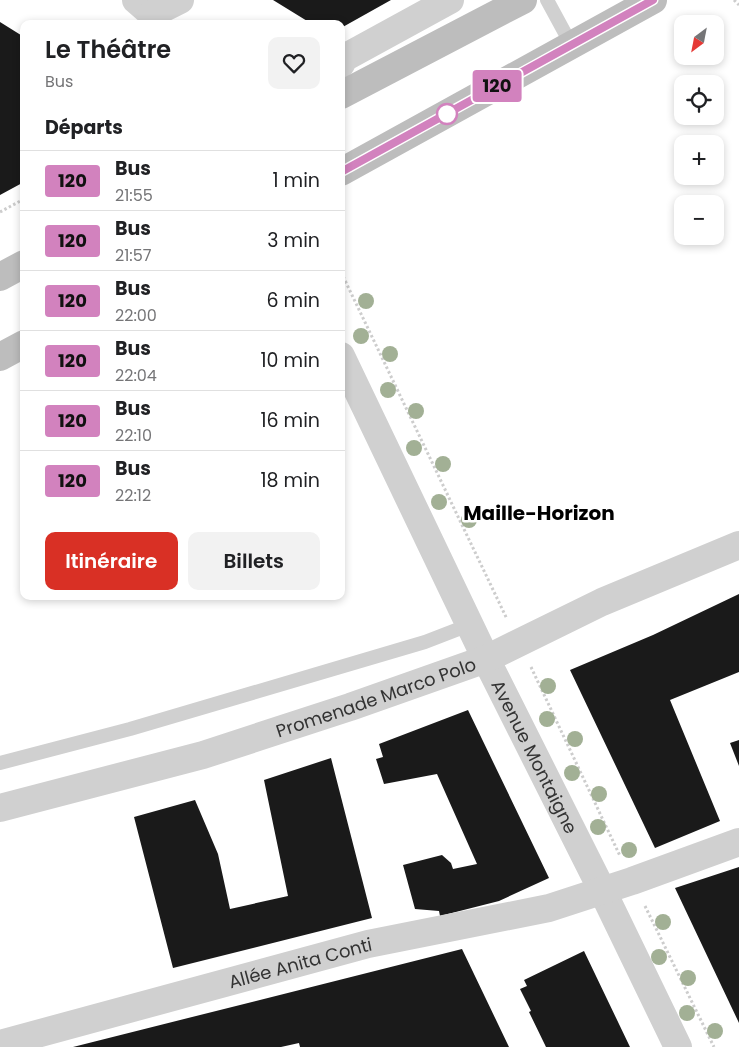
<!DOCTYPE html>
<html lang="fr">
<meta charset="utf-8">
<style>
body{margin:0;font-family:Poppins,sans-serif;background:#f2f2f2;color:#202124;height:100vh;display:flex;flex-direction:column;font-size:19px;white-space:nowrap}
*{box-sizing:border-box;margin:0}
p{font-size:16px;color:#757577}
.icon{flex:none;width:28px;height:28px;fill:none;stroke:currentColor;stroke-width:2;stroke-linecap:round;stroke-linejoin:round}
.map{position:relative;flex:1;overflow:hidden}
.details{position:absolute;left:20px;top:20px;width:325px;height:580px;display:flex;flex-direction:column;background:#fff;border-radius:10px;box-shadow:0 2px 8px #0003}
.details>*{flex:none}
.badge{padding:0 10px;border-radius:4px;font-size:18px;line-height:32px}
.needle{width:32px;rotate:212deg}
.tools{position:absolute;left:674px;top:15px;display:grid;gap:10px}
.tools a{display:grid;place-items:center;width:50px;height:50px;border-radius:10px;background:#fff;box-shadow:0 2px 8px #0003;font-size:25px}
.map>.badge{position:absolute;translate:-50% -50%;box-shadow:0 0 0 2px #fff}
h2{padding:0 25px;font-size:19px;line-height:45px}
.round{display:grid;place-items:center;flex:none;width:52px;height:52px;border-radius:10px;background:#f2f2f2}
.headline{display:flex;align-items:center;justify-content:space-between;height:85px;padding:0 25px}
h1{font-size:24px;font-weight:600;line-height:38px}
.primary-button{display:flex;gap:10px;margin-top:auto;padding:10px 25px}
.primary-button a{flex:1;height:58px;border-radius:10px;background:#d93025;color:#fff;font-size:20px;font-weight:600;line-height:58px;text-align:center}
.primary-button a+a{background:#f2f2f2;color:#202124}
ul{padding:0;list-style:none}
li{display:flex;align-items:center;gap:15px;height:60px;padding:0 25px;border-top:1px solid #e0e0e0}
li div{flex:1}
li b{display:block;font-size:19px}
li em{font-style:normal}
li .badge{min-width:55px;font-weight:700;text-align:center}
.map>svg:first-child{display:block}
</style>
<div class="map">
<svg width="739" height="1047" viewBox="0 0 739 1047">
<rect width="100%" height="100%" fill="#fff"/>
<path fill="#1a1a1a" d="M273 0H391L341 28V24H312Z
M0 22 24 37V182L0 195Z
M739 594V672L670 700 720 821 655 848 570 670 653 635Z
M468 710 549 878 499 901 440 916 439 911 415 909 403 865 442 855 451 863 453 869 477 864 437 774 384 784 376 759 383 757 379 744Z
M739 740V766L730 743Z
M331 758 372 918 173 968 134 817 195 800 218 854 230 909 288 896 264 780Z
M739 867V1023L675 888Z
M462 949 509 1047H300L299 1043 281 1047H73Z
M584 951 630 1047H546L529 1012 531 1011 520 989 527 986 524 980Z"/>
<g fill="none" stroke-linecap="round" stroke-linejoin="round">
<path stroke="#cdcdcd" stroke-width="3" stroke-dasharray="2.5 2.5" stroke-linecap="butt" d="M734 0 739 5
M0 212 24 199
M341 272 507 619
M531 667 620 856
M645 906 714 1047"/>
<path stroke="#d0d0d0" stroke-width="14" d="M547 0 572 46
M0 763 130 729 425 642 469 625"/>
<g stroke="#d0d0d0" stroke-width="28">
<path d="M136 0 152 14 157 24"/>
<path d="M152 14 180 0"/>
<path d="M341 64 344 58 450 0"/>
<path id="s1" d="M341 356 486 659 602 890 678 1047"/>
<path id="s2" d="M0 808 203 755 350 707 486 659 602 602 739 545"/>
<path id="s3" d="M0 1044 368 944 549 908 632 881 739 842"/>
</g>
<path stroke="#bdbdbd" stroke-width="28" d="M341 95 523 0
M341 172 653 0
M0 277 24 264
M0 357 24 344"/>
</g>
<g fill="#a2b095">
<circle cx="366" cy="301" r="8"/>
<circle cx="361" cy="336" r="8"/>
<circle cx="390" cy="354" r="8"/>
<circle cx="388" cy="390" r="8"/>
<circle cx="416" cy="411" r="8"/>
<circle cx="414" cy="448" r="8"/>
<circle cx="443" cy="464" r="8"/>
<circle cx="439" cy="502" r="8"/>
<circle cx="469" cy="520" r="8"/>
<circle cx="548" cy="686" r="8"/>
<circle cx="547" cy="719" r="8"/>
<circle cx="575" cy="739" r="8"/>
<circle cx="572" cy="773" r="8"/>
<circle cx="599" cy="794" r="8"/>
<circle cx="598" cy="827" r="8"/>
<circle cx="629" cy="850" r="8"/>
<circle cx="663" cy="922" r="8"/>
<circle cx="659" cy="957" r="8"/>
<circle cx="688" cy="978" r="8"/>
<circle cx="687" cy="1013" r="8"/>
<circle cx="715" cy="1031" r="8"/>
</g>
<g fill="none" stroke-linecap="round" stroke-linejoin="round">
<defs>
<path id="line" d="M341 172 653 0"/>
</defs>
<use href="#line" stroke="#fff" stroke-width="11"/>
<use href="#line" stroke="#d282be" stroke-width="8"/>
</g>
<circle fill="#fff" stroke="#d282be" stroke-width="2.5" cx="447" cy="114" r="10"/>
<g text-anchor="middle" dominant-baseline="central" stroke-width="5" stroke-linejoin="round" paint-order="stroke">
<g font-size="18" fill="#333" stroke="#fff">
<text stroke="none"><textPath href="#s2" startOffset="392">Promenade Marco Polo</textPath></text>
<text stroke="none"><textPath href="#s1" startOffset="445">Avenue Montaigne</textPath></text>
<text stroke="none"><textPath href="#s3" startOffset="311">Allée Anita Conti</textPath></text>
</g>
<g font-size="20" font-weight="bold" fill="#000" stroke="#fff">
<text x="539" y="513">Maille-Horizon</text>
</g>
</g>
</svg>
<div class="tools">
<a><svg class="needle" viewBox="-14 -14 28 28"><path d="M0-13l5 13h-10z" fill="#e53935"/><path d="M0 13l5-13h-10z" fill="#757577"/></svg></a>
<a><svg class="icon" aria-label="locate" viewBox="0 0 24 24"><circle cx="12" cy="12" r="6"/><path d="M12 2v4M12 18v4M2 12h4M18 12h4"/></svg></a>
<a>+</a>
<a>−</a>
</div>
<b class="badge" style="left:497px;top:86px;background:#d282be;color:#111">120</b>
<section class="details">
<div class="headline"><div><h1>Le Théâtre</h1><p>Bus</p></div><a class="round"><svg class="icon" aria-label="heart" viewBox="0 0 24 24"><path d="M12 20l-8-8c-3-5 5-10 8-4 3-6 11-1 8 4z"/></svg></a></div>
<h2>Départs</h2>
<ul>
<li><span class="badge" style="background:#d282be;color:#111">120</span><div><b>Bus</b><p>21:55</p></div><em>1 min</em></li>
<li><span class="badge" style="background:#d282be;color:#111">120</span><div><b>Bus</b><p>21:57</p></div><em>3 min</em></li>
<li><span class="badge" style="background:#d282be;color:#111">120</span><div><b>Bus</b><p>22:00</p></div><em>6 min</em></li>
<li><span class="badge" style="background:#d282be;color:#111">120</span><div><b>Bus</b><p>22:04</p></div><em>10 min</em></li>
<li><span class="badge" style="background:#d282be;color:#111">120</span><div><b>Bus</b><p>22:10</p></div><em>16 min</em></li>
<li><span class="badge" style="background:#d282be;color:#111">120</span><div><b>Bus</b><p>22:12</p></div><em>18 min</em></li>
</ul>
<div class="primary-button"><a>Itinéraire</a><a>Billets</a></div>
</section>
</div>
